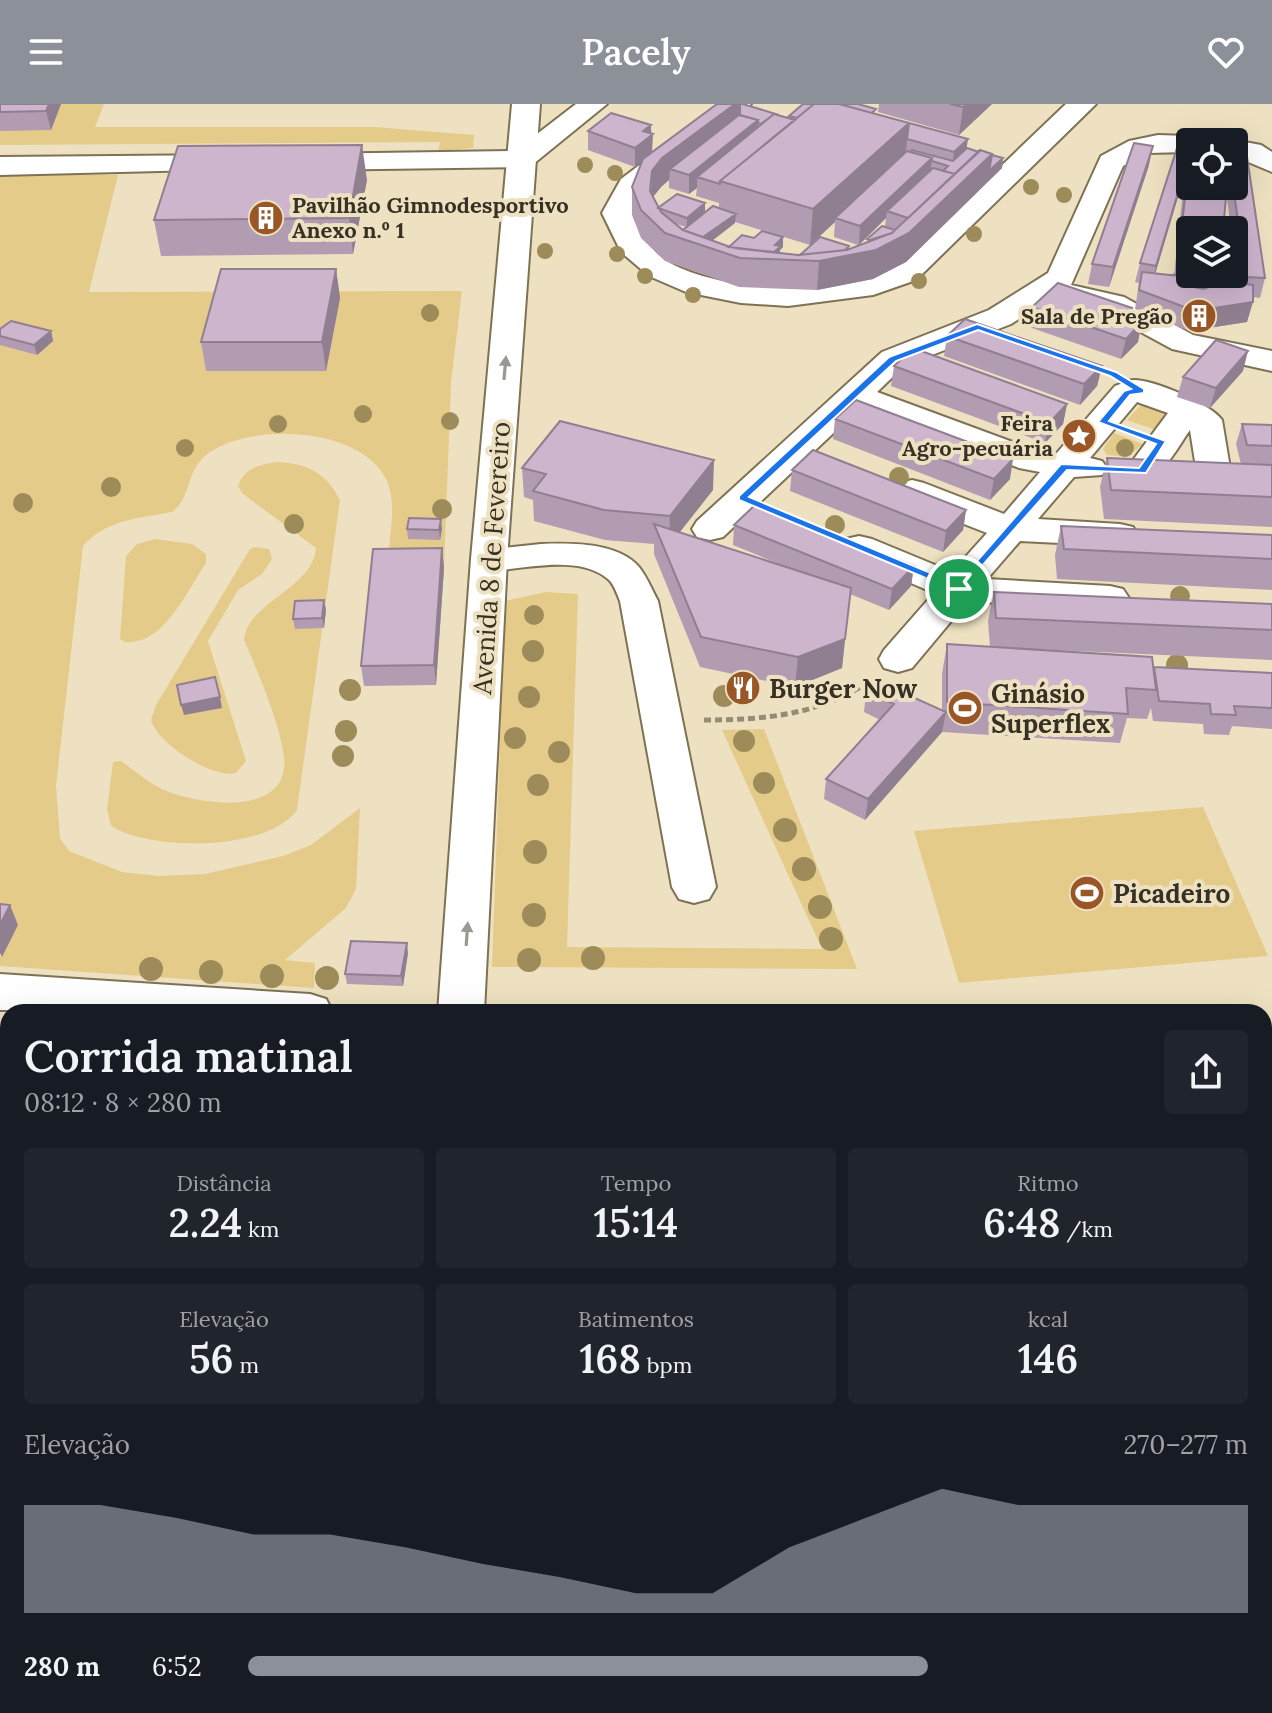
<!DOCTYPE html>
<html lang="pt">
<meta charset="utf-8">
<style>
:root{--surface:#171b24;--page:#20242c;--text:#f1f3f6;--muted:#9ea1a6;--accent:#8c9099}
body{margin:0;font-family:Lora,serif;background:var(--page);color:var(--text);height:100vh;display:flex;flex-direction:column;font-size:30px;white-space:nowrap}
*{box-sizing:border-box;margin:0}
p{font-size:26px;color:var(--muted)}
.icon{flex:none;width:44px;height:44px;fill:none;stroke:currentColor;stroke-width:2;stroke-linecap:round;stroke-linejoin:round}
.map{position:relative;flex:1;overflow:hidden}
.panel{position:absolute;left:0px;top:900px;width:1272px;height:710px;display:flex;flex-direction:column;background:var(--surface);border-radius:24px 24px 0 0;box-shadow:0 8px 32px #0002}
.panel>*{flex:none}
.tools{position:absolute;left:1176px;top:24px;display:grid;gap:16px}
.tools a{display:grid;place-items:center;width:72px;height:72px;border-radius:8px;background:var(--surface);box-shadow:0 8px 32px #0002;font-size:40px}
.pin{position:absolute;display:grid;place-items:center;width:68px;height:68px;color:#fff;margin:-34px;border:4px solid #fff;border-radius:50%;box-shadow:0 2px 8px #0007}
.round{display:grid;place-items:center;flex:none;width:84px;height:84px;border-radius:8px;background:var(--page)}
.overview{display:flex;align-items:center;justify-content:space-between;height:136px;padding:0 24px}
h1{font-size:44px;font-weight:600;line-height:60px}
.figures{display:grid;grid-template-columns:repeat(3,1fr);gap:12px;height:136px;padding:8px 24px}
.figures div{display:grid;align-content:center;border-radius:8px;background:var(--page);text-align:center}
.figures b{font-size:40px;font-weight:600}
.figures small{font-size:22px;font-weight:400}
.figures p{font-size:22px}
.chart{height:224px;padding:16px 24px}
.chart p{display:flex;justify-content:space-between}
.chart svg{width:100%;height:144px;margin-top:8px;fill:var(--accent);opacity:.7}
ul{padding:0 24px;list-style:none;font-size:26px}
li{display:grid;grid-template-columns:128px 96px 1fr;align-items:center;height:60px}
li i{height:20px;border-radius:10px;background:var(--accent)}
header{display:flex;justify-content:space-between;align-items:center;height:104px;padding:0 24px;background:var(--accent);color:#fff;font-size:36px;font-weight:600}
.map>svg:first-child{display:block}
</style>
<header><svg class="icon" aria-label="menu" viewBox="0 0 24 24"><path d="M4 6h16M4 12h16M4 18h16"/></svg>Pacely<svg class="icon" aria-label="heart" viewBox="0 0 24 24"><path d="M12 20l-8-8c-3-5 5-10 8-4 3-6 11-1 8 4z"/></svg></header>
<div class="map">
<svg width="1272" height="1609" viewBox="0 0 1272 1609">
<rect width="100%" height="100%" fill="#eee1c1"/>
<path fill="#e5cb8a" d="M0,0H104L95,23H376L474,31L473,44L449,46L437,52L440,38L0,41Z
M0,70L118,71L89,188L462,187L451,279L444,464L387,465C388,439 399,397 385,373C357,323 253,319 210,348C184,366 193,393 172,408C140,414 105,416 83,442L56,682L60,734L69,747L122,768L159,772L205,770L283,752L311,741L360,704L356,785L346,804L285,856L315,859L314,884L0,862V853L18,821L0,819Z
M1144,297L1172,307L1156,326L1127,316Z
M1114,329L1143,340L1127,353L1107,351L1103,345Z
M276,358C306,359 326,368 340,396L297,706C267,748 151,747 111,722L107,705L113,658L121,657C134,666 147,678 162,685C192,699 278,714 284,664C288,638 256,563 244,536C248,497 313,485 316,444L243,390L238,382C244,364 259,361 276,358Z
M155,435L192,440L206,450V459C188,485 164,542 125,538L120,535L126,452L137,440Z
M255,443L269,445L272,455L262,470L238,486L208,537L246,657L236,669C212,675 157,639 151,616L156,601L250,445Z
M546,488L578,490L567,843L822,845L722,626L764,625L857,865L492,863L505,497Z
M1203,703L1268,852L959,879L914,727Z
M0,1117H8V1562L0,1568Z
M168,1602H633L642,1609H159Z"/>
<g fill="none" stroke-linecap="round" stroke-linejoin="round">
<defs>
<path id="minor" d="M576,0H607L532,61L522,63L306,66L296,64L292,58L296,52L306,50L515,47Z
M720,0H751L643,86L632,109C641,130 651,149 672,160C725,188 839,194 893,164C911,154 927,132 942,118C984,79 1025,39 1066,0H1096L916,176L873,191L788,202L741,199L686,188L649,172L621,148L602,109L621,75Z
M1158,31L1190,32L1203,38H1190V48L1148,49L1123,62L1071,181L1124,193L1193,231L1272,247V267L1172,245L1102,207L1065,196L1062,187L1011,220L904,262L877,288L1037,347L1056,350L1115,282C1121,280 1128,276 1134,276C1154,276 1211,300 1222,316L1231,370L1226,377L1214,380L1202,377L1197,370L1190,326C1174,348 1160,382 1130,374L1125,367L1168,309L1137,298L1090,354L1102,357L1107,364L1102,371L1074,373L1038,415L1120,420L1133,423L1138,431L1133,439L1120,442L1020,437L987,475L1110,482L1123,485L1129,494L1123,503L1110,506L968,497L912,564L898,568L884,564L879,555L884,546L934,489L846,451L841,443L846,435L859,432L872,435L952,468L987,429L900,395L894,387L900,379L912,376L924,379L1004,410L1040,368L1019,364L860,304L723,433L710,436L697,433L692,425L697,417L882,248L989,206L1048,169L1101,52L1129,37Z
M1234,36L1261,41L1272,48V68L1234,52V38H1224Z
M230,51L240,53L244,59L240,65L0,71V53Z
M541,440C571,439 617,438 639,463C647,473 652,486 658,497L716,783L709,795L694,799L679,795L672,783L620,497C617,490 614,480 608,475C579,450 524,465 489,467L476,463L471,455L476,447Z
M0,870L310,890L326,895L333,908L0,906Z"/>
<path id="major" d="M512,0H540L507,455L484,908H438L471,455Z
M1272,988V1028L1264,1029V989Z
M81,1602H148L146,1609H79Z
M663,1602H732L734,1609H665Z"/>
</defs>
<use href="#minor" stroke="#7e7255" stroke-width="4"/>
<use href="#major" stroke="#7e7255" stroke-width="4"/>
<path stroke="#958c75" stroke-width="5" stroke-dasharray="7 4" stroke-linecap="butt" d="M704,616C764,616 819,611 870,577"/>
<path stroke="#958c75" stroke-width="6" stroke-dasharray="10 5" stroke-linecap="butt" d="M0,1023H8"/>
<use href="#minor" fill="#fff" fill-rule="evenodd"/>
<use href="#major" fill="#fff" fill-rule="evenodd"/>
</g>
<g fill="#9d8c59">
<circle cx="585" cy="61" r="8"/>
<circle cx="615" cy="69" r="8"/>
<circle cx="1031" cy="83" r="8"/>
<circle cx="1064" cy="91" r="8"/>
<circle cx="974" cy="130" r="8"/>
<circle cx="545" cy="147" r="8"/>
<circle cx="617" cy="150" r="8"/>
<circle cx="645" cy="172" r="8"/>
<circle cx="919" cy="177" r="8"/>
<circle cx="693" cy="191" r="8"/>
<circle cx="430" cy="209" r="9"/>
<circle cx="363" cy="310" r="9"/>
<circle cx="450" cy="317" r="9"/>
<circle cx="278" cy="320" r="9"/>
<circle cx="185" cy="344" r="9"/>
<circle cx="1125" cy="344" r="9"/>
<circle cx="899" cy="373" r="10"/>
<circle cx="111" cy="383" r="10"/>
<circle cx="23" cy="399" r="10"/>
<circle cx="442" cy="405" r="10"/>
<circle cx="294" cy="420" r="10"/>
<circle cx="835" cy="421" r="10"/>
<circle cx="1180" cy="492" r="10"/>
<circle cx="534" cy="511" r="10"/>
<circle cx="533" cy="547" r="11"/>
<circle cx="1177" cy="561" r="11"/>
<circle cx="350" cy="586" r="11"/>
<circle cx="724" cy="592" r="11"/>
<circle cx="529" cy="593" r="11"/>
<circle cx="346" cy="627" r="11"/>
<circle cx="515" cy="634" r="11"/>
<circle cx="744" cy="637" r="11"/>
<circle cx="559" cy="648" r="11"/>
<circle cx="343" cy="652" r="11"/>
<circle cx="764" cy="679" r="11"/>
<circle cx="538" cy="681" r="11"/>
<circle cx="785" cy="726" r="12"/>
<circle cx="535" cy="748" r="12"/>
<circle cx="804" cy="765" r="12"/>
<circle cx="820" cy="803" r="12"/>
<circle cx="534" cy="811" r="12"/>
<circle cx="831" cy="835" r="12"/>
<circle cx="593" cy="854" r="12"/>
<circle cx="529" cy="856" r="12"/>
<circle cx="151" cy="865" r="12"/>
<circle cx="211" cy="868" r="12"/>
<circle cx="272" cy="872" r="12"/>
<circle cx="327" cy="874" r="12"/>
</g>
<path fill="#b19cb1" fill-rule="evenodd" d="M0,0H61L51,26L0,27Z
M717,0L789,14V12L876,10L967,44L1003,54L1002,64L906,158L873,175L817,186L739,183L665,157L641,134L632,111V83L642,57L635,63L588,46V27L651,21L652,48ZM669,76V84L689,90L697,84L696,92L719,99V104L705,108L659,104L653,93L662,82ZM886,114L885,123L867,135V138L859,141ZM735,118L810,141L835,118L834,133L858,141L849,145V142L798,151L780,149V146L783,143H729L712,137L735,119ZM676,120L686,123L683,126Z
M879,0H992L959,31L878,8Z
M1188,59L1155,169L1174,171L1183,88L1188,69L1190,82H1234L1265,174L1260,194L1253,193L1247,218L1189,227L1135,205L1139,179L1135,178L1140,159ZM1226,87L1231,126H1234V145L1239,179L1216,176L1217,170H1190V126Z
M1149,61L1109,183L1088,180L1092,160Z
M367,76L353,150L161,152L154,116Z
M336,165L340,194L326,267H206L201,238Z
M1032,203L1132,204L1129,214L1138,238L1121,255L1029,223Z
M0,225L51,227L53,237L37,251L0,241Z
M947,232L1102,262L1097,282L1080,301L944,252Z
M894,262L1067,300L1063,320L1045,339L891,282Z
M1243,267L1210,304L1177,293L1183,273Z
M835,315L1010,375L990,396L833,335Z
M1242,320L1272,321V423L1104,415L1100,383L1107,354L1241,360L1236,340Z
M522,364L713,386L679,428L786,463L733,441L734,421L914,462L911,482L889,506L850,490L842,564L795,583L700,563L654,450V440L605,436L534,417L533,396L524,393Z
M792,366L966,406L963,426L943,448L790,387Z
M1061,422L1272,431V486L1057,475L1055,451Z
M407,425H442L440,436L408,435Z
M442,444L444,464L436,581L364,582L361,562Z
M994,488L1272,500V556L1034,545L1153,564L1272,569V625L1232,622L1229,631L1204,630L1203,620L1153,617L1151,604L1147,615L1127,614L1120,639L942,628L865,716L824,695L826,675L880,616L864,608L866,588L942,606V570L947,540L990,543L988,517Z
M324,496L326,506L324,524L295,525L293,515Z
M408,849L403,882L347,880L345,870Z
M0,1060H8V1117H0Z"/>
<path fill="#907f90" d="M49,0H61L51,26L46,7Z
M735,0H740L739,23L670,65L669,76L662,82L651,95L650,115L652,67L662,54Z
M967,0H992L959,31L963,3Z
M758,16L757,35L697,73V84L689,90V71Z
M909,19L905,54L835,114V118L810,141L813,105Z
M651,21V32L653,30L652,49L635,63V44L643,27Z
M968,35L965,54L952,67L954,48Z
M362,41L367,76L353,150L349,114Z
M1153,42L1149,61L1109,183L1113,163Z
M1190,49L1188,59L1152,181L1156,162Z
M992,50L989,67L1003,54L1002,64L906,158L873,175L817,186L819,157L849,142L848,152L876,146Z
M932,54L930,73L887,107L886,114L859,141L860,122Z
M705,99V109L687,124V114Z
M736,110L735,119L705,142L696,139Z
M783,133V143L780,146V152L767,155L775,141Z
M336,165L340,194L326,267L322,238Z
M1253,198L1247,218L1189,227L1195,207Z
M1132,204L1127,223L1124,212Z
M1142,218L1138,238L1121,255L1126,235Z
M51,227L53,237L37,251L34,241Z
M1248,247L1243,267L1210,304L1216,284Z
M1102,262L1097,282L1080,301L1084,280Z
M1067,300L1063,320L1045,339L1049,319Z
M1013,355L1010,375L990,396L994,375Z
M714,356L713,386L669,442L670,412Z
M966,406L963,426L943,448L946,427Z
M441,415L442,425L440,436L439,426Z
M442,444L444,464L436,581L434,561Z
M914,462L911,482L889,506L892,485Z
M324,496L326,506L324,524L322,514Z
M845,535L842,564L795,583L798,553Z
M220,593L222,604L184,611L181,601Z
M946,608L942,628L865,716L868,695Z
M10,801L18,821L2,853L0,849V821Z
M407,839L408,849L403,882L401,872Z"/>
<path fill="#ceb5ce" stroke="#907f90" stroke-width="2" d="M0,0H49L46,7L0,8Z
M717,0H735L662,54L652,67L650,87L661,108L683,126L733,144L798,151L847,146L892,129L980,46L992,50L909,129L876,146L819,157L740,154L665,129L641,106L632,83L643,55Z
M740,0H743L779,11L774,10L761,20L758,19V16L740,11Z
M803,0H814L797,14L789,12Z
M814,0H839L909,19L813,105L720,77Z
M839,0H858L876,5L872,9Z
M950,0H967L963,3Z
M611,9L651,21L643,27L653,30L635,44L588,27Z
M774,10L795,16L720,77V80L697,73Z
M739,11L758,16L689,71L670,65Z
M909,19L968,35L954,48L907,35Z
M1179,38L1190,40V49L1156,162L1140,159Z
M1134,39L1153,42L1113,163L1092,160Z
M362,41L349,114L154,116L178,42Z
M967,44L979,48L955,70L943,67L948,62L932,57V54L910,48L912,46L953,57Z
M1234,45L1246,46L1265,174L1246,173L1233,82H1234Z
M907,47L932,54L860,122L835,114Z
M992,51L1003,54L989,67Z
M933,64L955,70L908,114L887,107Z
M1188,69H1190V82H1227L1223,126H1190V155L1178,153Z
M677,90L705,99L687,114L658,104Z
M713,102L736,110L703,133L683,126Z
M882,122L895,126L892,129L870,136L867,135Z
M762,127L783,133L775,141L781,142L774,148L729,143L742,131L754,134Z
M820,133L849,142L845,146L800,151Z
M221,165H336L322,238H201Z
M1142,168L1179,172L1185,181L1203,185L1213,182L1217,177L1253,181V198L1195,207L1139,186Z
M1190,168V170H1197L1219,177H1217L1216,178L1209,180L1199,176L1182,177L1179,172L1172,171Z
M1058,179L1132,204L1124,212L1142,218L1126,235L1032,203Z
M965,215L1102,262L1084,280L947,232Z
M11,217L51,227L34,241L0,232V225Z
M1216,236L1248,247L1216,284L1183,273Z
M913,244L1067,300L1049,319L894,262Z
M856,296L1013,355L994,375L835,315Z
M560,317L714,356L670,412L604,406L533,387L546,370L522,364Z
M1242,320L1272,321V342L1247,341Z
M813,346L966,406L946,427L792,366Z
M1107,354L1272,361V393L1111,386Z
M757,399L914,462L892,485L734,421Z
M409,414L441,415L439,426L407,425Z
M654,420L851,484L845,535L798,553L701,533Z
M1061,422L1272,431V455L1064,445Z
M442,444L434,561L361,562L373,445Z
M994,488L1272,500V526L996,514Z
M324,496L322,514L293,515L295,497Z
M947,540L1152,553L1156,586L1126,584L1128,610L947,598Z
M1154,563L1272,569V604L1234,602L1236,611L1211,610L1210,600L1159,597Z
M215,573L220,593L181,601L177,581Z
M877,577L946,608L868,695L826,675L894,600L866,588Z
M0,800L10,801L0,821Z
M351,837L407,839L401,872L345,870Z
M47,906L95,908H47Z
M0,1060H8V1086L5,1098H0Z"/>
<defs><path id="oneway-solid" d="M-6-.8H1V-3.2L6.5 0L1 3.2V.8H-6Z" transform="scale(2)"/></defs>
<g fill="#9a9892">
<use href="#oneway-solid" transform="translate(505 264) rotate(-85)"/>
<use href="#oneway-solid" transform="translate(467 830) rotate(-86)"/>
</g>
<path fill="#1a73e8" stroke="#fff" stroke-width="2" fill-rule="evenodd" d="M977,220L1116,268L1144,285V289L1130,291L1109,317L1166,337L1146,369L1067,366L959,488L739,396V392L889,253ZM978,226L1110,272L1131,285L1124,287L1098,318L1156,340L1139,364L1061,360L957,480L749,393L896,257Z"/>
<defs>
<symbol id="building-disc" viewBox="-11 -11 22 22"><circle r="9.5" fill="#995626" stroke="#eee1c1"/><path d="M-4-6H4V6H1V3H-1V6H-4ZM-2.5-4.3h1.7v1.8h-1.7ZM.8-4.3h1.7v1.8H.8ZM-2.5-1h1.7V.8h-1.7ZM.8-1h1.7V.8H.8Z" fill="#fff"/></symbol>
<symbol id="sight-disc" viewBox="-11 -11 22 22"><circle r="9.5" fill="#995626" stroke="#eee1c1"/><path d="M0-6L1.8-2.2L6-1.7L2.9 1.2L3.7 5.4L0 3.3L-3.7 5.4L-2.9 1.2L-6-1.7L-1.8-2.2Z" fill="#fff"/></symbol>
<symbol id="restaurant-disc" viewBox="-11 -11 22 22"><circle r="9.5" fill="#995626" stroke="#eee1c1"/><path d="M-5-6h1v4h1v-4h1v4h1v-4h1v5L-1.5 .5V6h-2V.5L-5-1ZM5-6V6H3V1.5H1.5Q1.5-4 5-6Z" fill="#fff"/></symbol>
<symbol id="stadium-disc" viewBox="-11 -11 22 22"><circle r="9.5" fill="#995626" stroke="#eee1c1"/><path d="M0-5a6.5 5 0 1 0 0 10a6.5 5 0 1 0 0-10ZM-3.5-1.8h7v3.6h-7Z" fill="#fff"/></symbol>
</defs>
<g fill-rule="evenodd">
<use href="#building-disc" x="246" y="94" width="40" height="40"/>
<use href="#building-disc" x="1179" y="192" width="40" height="40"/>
<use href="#sight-disc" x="1059" y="312" width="40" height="40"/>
<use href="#restaurant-disc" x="723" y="564" width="40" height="40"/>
<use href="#stadium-disc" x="945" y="584" width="40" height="40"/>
<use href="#stadium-disc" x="1067" y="769" width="40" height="40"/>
</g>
<g text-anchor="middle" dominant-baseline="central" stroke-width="8" stroke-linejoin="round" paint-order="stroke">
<g font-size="22" font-weight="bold" fill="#363124" stroke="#eee1c1" text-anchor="end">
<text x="292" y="101" text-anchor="start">Pavilhão Gimnodesportivo<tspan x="292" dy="25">Anexo n.º 1</tspan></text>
<text x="1173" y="212">Sala de Pregão</text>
<text x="1053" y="319">Feira<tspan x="1053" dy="25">Agro-pecuária</tspan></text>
</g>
<g font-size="26" fill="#363124" stroke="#eee1c1">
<text transform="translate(491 454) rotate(-86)">Avenida 8 de Fevereiro</text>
</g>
<g font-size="26" font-weight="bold" fill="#363124" stroke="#eee1c1" text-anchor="start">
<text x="769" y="584">Burger Now</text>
<text x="991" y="589">Ginásio<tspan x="991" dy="30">Superflex</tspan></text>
<text x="1113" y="789">Picadeiro</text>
</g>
</g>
</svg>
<div class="tools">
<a><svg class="icon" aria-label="locate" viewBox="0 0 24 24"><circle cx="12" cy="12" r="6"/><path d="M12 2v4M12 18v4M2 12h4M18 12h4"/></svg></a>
<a><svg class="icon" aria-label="layers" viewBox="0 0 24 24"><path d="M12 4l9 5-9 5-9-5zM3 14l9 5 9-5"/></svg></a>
</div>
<div class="pin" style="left:959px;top:485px;background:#1e9e55"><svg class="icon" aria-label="arrive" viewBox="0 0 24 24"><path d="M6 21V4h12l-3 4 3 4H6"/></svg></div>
<section class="panel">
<div class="overview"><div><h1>Corrida matinal</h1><p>08:12 · 8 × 280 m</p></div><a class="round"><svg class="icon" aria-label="share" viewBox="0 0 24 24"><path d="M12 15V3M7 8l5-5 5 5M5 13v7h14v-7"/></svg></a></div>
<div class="figures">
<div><p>Distância</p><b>2.24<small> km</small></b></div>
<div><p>Tempo</p><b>15:14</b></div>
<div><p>Ritmo</p><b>6:48<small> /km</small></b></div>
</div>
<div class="figures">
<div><p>Elevação</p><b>56<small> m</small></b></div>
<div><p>Batimentos</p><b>168<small> bpm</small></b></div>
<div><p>kcal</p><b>146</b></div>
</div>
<div class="chart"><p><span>Elevação</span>270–277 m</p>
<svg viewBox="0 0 160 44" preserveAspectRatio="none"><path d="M0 44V11L10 11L20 15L30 20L40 20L50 24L60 29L70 33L80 38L90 38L100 24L110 15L120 6L130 11L140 11L150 11L160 11V44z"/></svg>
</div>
<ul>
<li><b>280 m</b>6:52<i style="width:68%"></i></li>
</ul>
</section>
</div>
